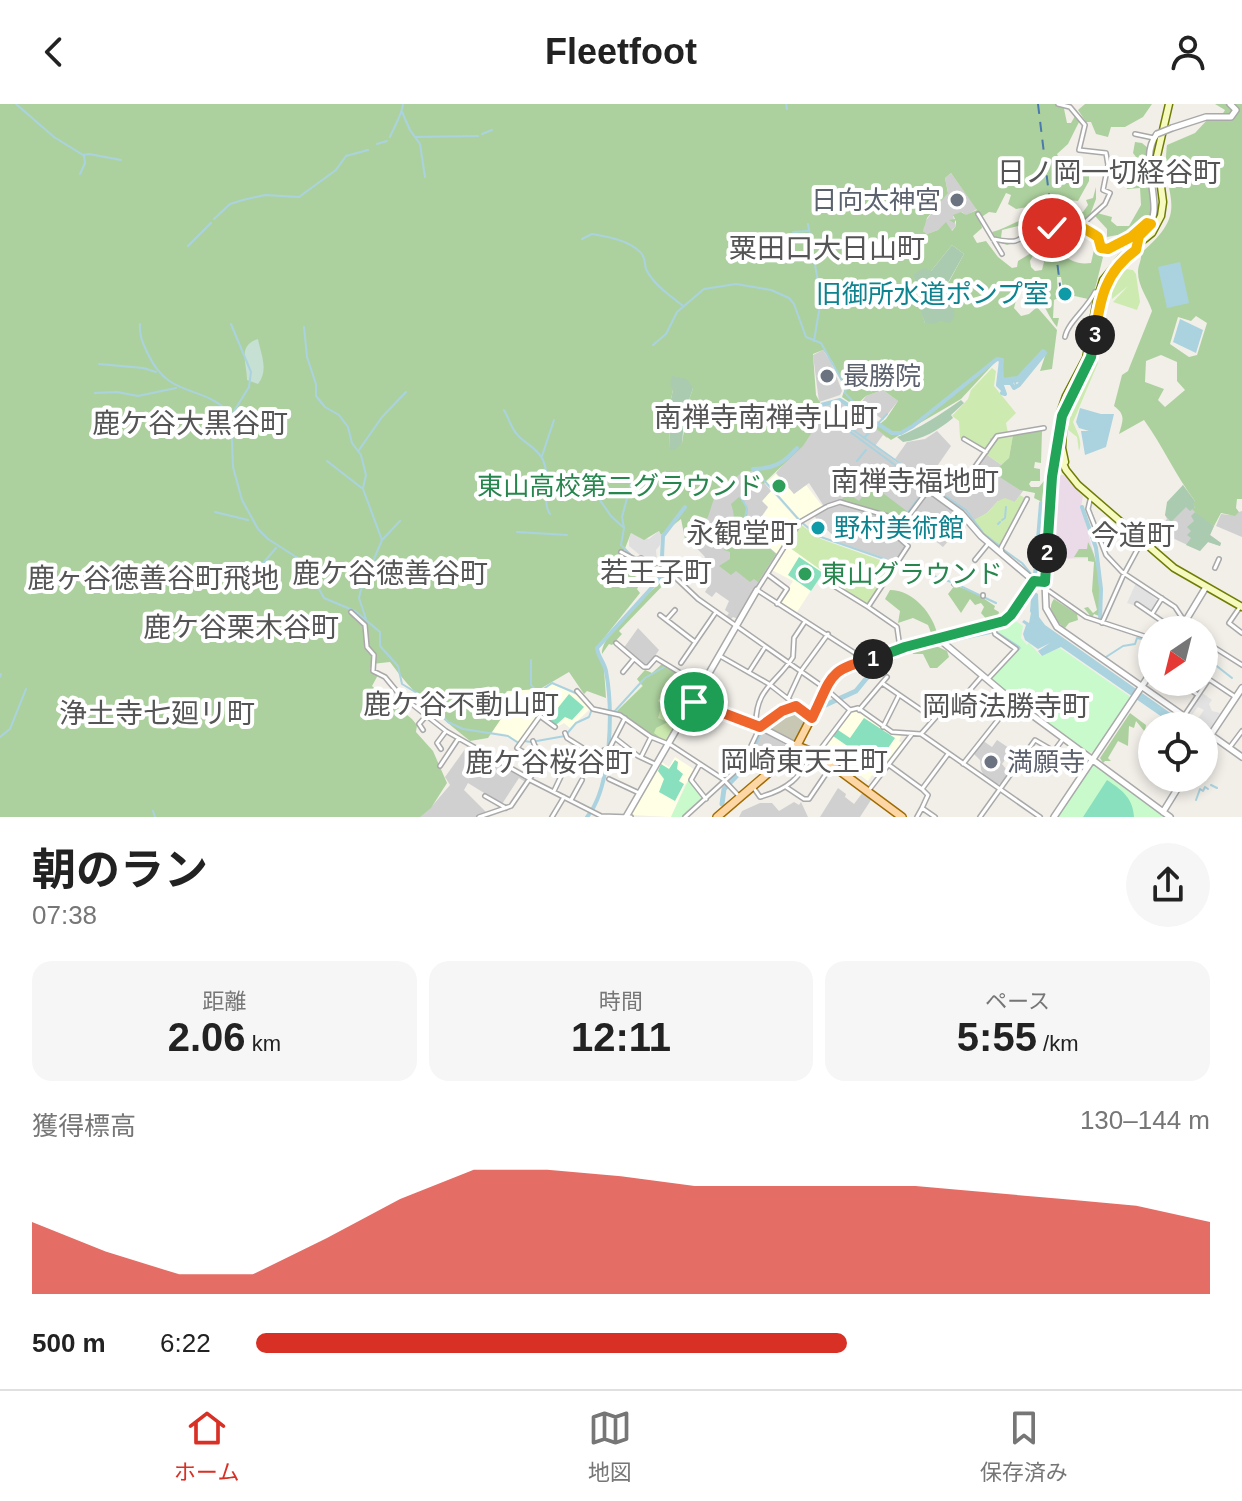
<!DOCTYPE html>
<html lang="ja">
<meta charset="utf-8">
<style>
:root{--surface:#fff;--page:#f6f6f6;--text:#222;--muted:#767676;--line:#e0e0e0;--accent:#d93025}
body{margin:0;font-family:Helvetica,"Noto Sans JP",sans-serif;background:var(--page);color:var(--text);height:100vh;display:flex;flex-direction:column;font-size:30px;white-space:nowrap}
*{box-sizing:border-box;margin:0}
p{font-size:26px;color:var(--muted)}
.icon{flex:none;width:44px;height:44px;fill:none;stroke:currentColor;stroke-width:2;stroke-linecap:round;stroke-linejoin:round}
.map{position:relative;height:713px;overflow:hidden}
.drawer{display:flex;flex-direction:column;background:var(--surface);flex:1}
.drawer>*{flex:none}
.needle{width:52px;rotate:215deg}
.fabs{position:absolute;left:1138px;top:512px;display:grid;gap:16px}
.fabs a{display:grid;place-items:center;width:80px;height:80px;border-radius:50%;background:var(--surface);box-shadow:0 4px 12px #0003;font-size:40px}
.pin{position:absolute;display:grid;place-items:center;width:68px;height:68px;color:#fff;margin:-34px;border:4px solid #fff;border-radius:50%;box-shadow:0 2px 8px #0007}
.km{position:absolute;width:40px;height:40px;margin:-20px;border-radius:50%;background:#222;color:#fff;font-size:22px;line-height:40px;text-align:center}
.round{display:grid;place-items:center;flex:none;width:84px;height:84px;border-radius:42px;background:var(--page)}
.head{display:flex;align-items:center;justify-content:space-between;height:136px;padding:0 32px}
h1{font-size:44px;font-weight:700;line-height:60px}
.stats{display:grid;grid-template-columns:repeat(3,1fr);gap:12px;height:136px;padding:8px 32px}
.stats div{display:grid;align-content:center;border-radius:20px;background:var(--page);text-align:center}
.stats b{font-size:40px;font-weight:700}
.stats small{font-size:22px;font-weight:400}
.stats p{font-size:22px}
.chart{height:224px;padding:16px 32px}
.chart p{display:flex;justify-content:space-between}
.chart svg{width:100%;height:144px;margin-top:8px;fill:var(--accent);opacity:.7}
ul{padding:0 32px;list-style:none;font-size:26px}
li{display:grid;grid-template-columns:128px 96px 1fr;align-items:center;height:60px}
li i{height:20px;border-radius:10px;background:var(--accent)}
header{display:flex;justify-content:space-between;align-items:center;height:104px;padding:0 32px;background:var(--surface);font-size:36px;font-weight:700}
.menu{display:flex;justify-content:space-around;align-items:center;height:112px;border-top:2px solid var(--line);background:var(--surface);font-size:22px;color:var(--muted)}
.menu a{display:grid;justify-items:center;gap:4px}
.menu .active{color:var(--accent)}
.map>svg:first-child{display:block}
</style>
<header><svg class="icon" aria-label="back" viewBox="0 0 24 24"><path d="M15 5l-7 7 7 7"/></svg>Fleetfoot<svg class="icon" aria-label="person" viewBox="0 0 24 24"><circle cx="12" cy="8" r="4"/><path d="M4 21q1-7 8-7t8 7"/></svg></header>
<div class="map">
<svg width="1242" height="713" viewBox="0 0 1242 713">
<rect width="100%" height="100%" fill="#f2efe9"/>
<path fill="#e0dfdf" d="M659,427L661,431L660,441L656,446L657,457L652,461L629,442V436L631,429L649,435Z"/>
<path fill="#ebdbe8" d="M1056,371H1064L1083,392L1081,403L1095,454L1050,455Z"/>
<path fill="#ffffe5" d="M776,370L794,390L806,381L823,403L801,416L767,378Z
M771,387L799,418L777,450L751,428L768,404L762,397Z
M786,441L823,468L795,511L779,499L793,477L772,466Z
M553,580L580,593L590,605L570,624L564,619L557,623L539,611L520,638L505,630L492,628L487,614L511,584L530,582L541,588Z
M854,605L884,625L901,632L899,637L903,640L877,674L872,671L868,677L849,663L853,656L837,645L828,651L822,646Z
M675,653L695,666L685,681L671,713L631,711L660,657L669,663Z"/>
<path fill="#d0d0d0" d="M951,69L977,105L966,112L962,108L953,112L956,122L951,127L946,119L938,126L927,130L923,127L924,119L948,88L945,74Z
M823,246L831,258L842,287L840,291L819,298L813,251Z
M883,286L898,297L883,316L861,299L866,292Z
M836,296L879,322L899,319L887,334L883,331L875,342L920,376L922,374L895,355L907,338L925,335L937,327L951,342L931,371L957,391L986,350L1028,380L1015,398L998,397L987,409L959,425L943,443L928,431L924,434L907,423L899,438L905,443L896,458L840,439L813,411L825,404L809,379L794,390L776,369L827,309L822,302Z
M744,366H754L771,387L762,397L768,403L751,428L777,450L738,515L733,513L730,516L726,513L729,509L725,506L729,497L716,488L712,493L705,488L708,483L700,474L706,466L701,460L705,453L690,437L681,411Z
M1183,381L1195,403L1193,405L1201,415L1214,422L1210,431L1221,439L1220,442L1208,438L1200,447L1162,429L1167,422L1164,419L1167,415L1165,411Z
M1242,407V433L1216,422L1221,410L1230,411Z
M638,524L659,546L648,562H644L623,545Z
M763,628L786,641L767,661L754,647Z
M982,636L992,643L997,636L1012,646L1002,660L1011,671L1006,678L995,681L986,675L981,666L980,656L973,649Z
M468,641L529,676L527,679L519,674L502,700L468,679L464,686L488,710L476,713H417L433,701L450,681L445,673Z
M838,684L846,690L845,693L854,700L863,688L871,696L860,713H820Z
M794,698L799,701L801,698L808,713H739L742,707L760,699H772L779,707Z"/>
<path fill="#c7c7b4" d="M800,607L808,614L795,637H788L765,622L790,609Z"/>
<path fill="#cdebb0" d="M1125,165L1133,166L1136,170L1140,198L1137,206L1113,198L1128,182L1112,195V180Z
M1106,188L1109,191L1104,226L1096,249L1098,259L1073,318C1077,328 1083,337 1079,347L1077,333L1067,325V321L1069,322L1070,312H1072L1070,309L1075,290L1092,263Z
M992,264L996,267L994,282L1016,309L1006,319L1008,329L996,332L985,347L960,334L959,317L952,312L968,295L971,286Z
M1013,331L1009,354L1003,362L986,350L998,333Z
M1020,391L1025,394L1000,446L979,429L970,418L987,409L998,397L1005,394L1015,398Z
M800,420L821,435L894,461L868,503L833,481L835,476L786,441Z
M662,560L699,583L667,638L644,627L617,607L642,582L637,575L645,566L652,569Z"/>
<path fill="#add19e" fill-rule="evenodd" d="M0,0H1063L1067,19H1071L1075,12L1080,16L1068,40L1057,50L1061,59L1089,63V77L1078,97L1068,96L1016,105L1008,100L1011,91L1006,89L996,109L989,108L980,114L982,124L973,132L977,139L986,137L998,153L1012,164L1017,163L1018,157L1036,146L1030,157L1031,163L1035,167L1042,166L1044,158L1040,145L1044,142L1058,143C1066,156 1076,161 1091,159L1094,146L1103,153L1095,185L1088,195L1070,191L1068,185H1063L1061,173H1057L1058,194L1054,196L1053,214H1059L1057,223C1044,208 1043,186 1019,185L1014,204L1021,212L1029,210L1037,203L1057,226L1052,265L1040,267L1046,249L1043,247L1018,274L1002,275L1003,255L999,254L961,295L891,336L875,324L886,315L898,297L883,286L866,292L855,302L842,293L845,284L832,257L823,246L813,250L816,291L825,308L803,342L763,380L753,367L743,368L716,388L708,413L689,434L685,435L681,415L661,431L659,427L644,436L631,429L624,447V461L641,478L637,485L640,489L596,544L604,565L606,594L587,587L584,590L569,568L540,585L507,587L497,600L505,609L488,634L470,637C440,613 412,589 390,558L372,560L370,565L378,571L372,582L412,615L417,621L416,628L433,647L447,679L431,704L420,713H0ZM951,69L977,106L966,111L961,108L953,111L955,115L949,116L954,119L956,116V122L952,127L946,118L938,126L927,130L923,127L927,114L948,89L945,74ZM952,141L964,150L945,185L950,199L925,219L913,179L931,167ZM693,284L685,308L686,314L682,339L670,345L669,304L673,286Z
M1085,0H1152L1143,13L1125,23H1111L1108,33L1096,30L1091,18H1086L1078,6Z
M1215,0H1242V395H1237L1236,404L1239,408L1235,412L1221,409L1214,422L1202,415L1192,405L1195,403L1192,399L1195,397C1175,371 1163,342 1144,316L1119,330C1123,316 1126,311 1114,302L1122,271L1128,267L1152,207C1148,194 1138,183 1138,168C1138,161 1142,156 1141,149C1194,104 1160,94 1167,41L1195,29L1207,16L1220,14L1225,6ZM1196,212L1207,219L1197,251L1189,253L1170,240L1178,213L1191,217ZM1161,251L1177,258V277L1185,286L1165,303L1158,296L1164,285L1145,278L1146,257Z
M1135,38L1142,39L1148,44L1149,64L1141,65L1138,75L1149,79C1150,88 1155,103 1151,112C1143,128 1125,150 1106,147L1108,143L1120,136L1117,131L1107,133V125L1095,112L1087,114L1086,119L1093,123L1092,126L1079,121L1062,134L1056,131L1058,123L1042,125L1018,122L1002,126L1001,134L1010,140L1007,141L998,138L992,128C1014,123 1032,102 1057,117L1073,106L1083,108L1088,101L1086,96L1093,94L1096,83V95L1090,111L1096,106L1097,109L1112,113L1111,117L1117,122H1129L1141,101L1140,84L1127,85L1126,81L1132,78L1139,57L1133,49Z
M1042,327L1041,359L1035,358L1034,364L1040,365V377H1031L1029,380L1031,383H1039L1044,377L1042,398L1034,394L1035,389L1020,386L995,370L996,366L1009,354L1013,331Z
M871,380L908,408L901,414L841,396L848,389L859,397Z
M739,393L748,404L746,423L776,450L758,478L754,475L750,478L736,467L731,471L719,462L730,455V448L724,446C727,428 739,422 731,400Z
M1088,438C1100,458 1101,487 1099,512L1094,510L1092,514L1084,504L1088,503L1093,509L1097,506L1092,487L1094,458L1088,457V453H1074L1079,445H1087Z
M669,471L671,473L619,527L622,530L612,541L609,540L602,550C601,528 652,487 669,471Z
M955,481L977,490L995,502L994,505L999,508L997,516L989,518L981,509L984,503L981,499L975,501L970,495L961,509L948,490Z
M890,486C913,486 934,510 938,533L933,534L928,521L913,514L898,519L900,507L885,495Z
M1054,495L1077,510L1078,516L1069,519L1065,524C1055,517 1046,505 1054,495Z
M934,541L947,547L949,553L937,564H930L923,550H913L912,548Z
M662,560L699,583L685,607L674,603L679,593L670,587L668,590L664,588L658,597L662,600L658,614L668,618L656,624L654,629L662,635L644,627L617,607L643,582L637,575L645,566L652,569Z
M1130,609L1146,621L1145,628L1136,617L1134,624L1129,622L1128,642L1118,637L1108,654L1111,657H1105L1103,659L1100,654Z"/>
<path fill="#c6e0d4" d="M258,235C261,251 269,266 258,280L247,276C247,259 237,241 258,235Z"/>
<path fill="#aacbaf" d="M952,141L964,150L945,184C949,196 961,209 950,219L940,217L934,220L925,219L917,197L914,170L924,164L931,167Z
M672,272L687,275L693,284L685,308L682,339L675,346H670L669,304L673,286L670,280Z
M961,296L964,299L951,311L953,314C937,327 924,335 903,338L897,333C919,325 941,310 961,296Z
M1183,381L1195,397L1193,400L1195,403L1190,407L1186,403L1171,418L1165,411L1167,398Z
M1195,408L1214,422L1210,431L1221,439L1220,442L1208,438L1200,447L1186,441L1191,434L1187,431L1191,427L1187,423L1194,417L1191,412Z"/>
<path fill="#c8facc" d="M1011,514L1023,522L1021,534L1027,541L1029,539L1041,552L1060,544L1129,592L1130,595L1094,648L1087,649L990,575L1019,544L996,528L1001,523L1003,524Z
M1092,660L1165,713H1056Z
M689,675L703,696L683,713H671Z"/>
<path fill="#88e0be" d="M799,453L823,469L811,487L788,471Z
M569,590L584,603L572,616L565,613L556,621L544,612L551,601L557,605Z
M864,614L895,634L882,653L884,655L880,661L884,664L882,666L833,632L838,626L850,634Z
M675,656L678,658L677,665L683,670L679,677L684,680L675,697L659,688L664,675L658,667L661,660L669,665Z
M1107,676C1122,686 1133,694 1134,713H1083Z"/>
<path fill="#e2e2e2" d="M1136,479L1158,497L1152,507L1127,499Z
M1201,588L1212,596L1209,600L1212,607L1220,609L1210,625L1197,616L1204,606L1198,603L1191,612L1186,609Z"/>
<path fill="#aad3df" d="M1180,158L1189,199L1167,204L1158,163Z
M1180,215L1203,226L1196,249L1173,238Z
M1080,304L1101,310H1114L1106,343L1085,351L1081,327H1089L1079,324L1076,318Z
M1035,488L1038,490L1039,513L1045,521L1189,622H1175L1061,543L1042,552L1038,547L1050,539L1038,545L1025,536L1023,530L1026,521L1022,518L1024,516L1029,519Z"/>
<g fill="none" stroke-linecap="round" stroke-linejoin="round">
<path stroke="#aad3df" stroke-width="2" d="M16,0L54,33L83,51L89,50L121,56
M786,0L787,5
M402,8L410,26L420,40L425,73
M482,30L492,26
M390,33C394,23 402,11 403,0
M416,33L478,32
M377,40L387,37
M80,70L85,59L84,52
M214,115L230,100L243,96L265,91L299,93L336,66L346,52L368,46
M808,120L821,195L814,237
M793,128L808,127
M582,135L592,130C608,133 628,136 640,148C646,153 644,158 646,165C653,180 670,192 682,201
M188,142L211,119
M140,220C139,231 143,240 148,250C169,295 201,280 229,308
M231,220L251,268L249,283L231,312L233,363L242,396L258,425L268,435L304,458L324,494L355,507L380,528V542L398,562L402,580L427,595L448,618L463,625L508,632L517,638
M304,223L307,253L316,280V292L325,303L339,311L348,323L352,339L361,351L366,371L363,384
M653,241L666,230L677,208L704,185L736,180L771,186L789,194L794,200L806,233L821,239L846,284L845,289L856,301L849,323L926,378
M99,260L143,264L156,268
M1015,278L1016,283
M95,289L117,288L138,292L176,284
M504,306C508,313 511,323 516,329C524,340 536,342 543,356C552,376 541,397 550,410
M849,327L926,384L908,408
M864,334L887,310
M359,346L382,313L406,288
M542,352L554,316
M327,357L363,385L382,436L361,486L359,494L366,515
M857,357L866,346
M755,366L800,417L818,432L954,479L996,499
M590,382L611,412L624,424
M935,385L966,406L984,430L1001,443
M741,393L747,404L744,419
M215,408L248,416
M1002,416L1005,414L1006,403
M998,420L1000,418
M517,428L567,431
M382,436L400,417
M1004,446L1022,459L1031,470
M631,451L621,441L624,424L622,413L631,379
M259,464L276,444
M1204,552L1232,574
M1106,553L1123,542L1135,540L1137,534L1152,537
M531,556V581L536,586H542L552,579L578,590
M0,573L1,570
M1055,599L1066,598
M597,604L614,608L645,574L666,562
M1044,607L1049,609L1054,601
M693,614L698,606
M0,633L10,625L26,585
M524,637L531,638L565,632L576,619L589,613L592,605
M1211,681L1217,684
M1196,696L1200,685L1203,687L1205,683L1208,685
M153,707L155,713"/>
<path stroke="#aad3df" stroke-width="4" d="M1043,247L1045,249L1019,281L1014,284L1011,279H1001L1005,290L1002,289L1004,287L998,281L1001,256L1002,276L1018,274Z
M821,301L840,296L892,329H901L913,322L997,255L1002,256L1000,278L1020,276L1044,248
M753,365C773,365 784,359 797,344
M1082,403L1096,444L1101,485L1100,517
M1035,471L1041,399
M1032,507L1034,483
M587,713C612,683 613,605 606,567C604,558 598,553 597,544L666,468V456L662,453L663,432L685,403"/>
<path stroke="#aad3df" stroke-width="5" d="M645,458L660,473
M914,544L992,527L1018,544
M821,603L856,587L874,565L904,547
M767,619L786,608L798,605
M722,700L724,685L745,663L761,626"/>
<path stroke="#4a7aab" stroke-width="2" stroke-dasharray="10 8" stroke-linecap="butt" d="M1038,0L1062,198"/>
<path stroke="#c8c6c1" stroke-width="3" stroke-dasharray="3 1.5" stroke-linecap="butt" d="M991,336L992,335"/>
<defs>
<path id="minor" d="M1058,0L1070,3L1085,21L1079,46L1106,49L1108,61L1103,86L1110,89L1105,100L1085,118L1068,117
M1135,30L1154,34
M978,110L1002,150
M993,135C1011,138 1018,141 1029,126L1043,127L1068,117L1098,133L1101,144L1108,145L1131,133L1148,119
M1065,233C1068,218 1087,205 1095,188L1099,187
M964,335L986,348
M1091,392L1088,405L1106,451L1122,468L1175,503L1185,518
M828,402L840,398L905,417L937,374L957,388L997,332L1044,324
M826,403L800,418L757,486L861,553
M621,448L636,456L641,454L651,461L659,458L698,495L826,585L850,606L858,604L892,628L921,630L1040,713
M1002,449L1001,444L1027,395
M975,456L988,440
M1215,464L1219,455
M767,470L787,485L777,500
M941,475L942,474
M954,480L955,478
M834,482L868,503L908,442L899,434L905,417
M1046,485L1086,513L1150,534
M983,492V491
M1137,500L1175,526
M868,503L897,523L900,544
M1240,503L1229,519L1242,529
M351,508L365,521L367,543L374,551L373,567L385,573L399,590L446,627L530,675
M1152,510L1162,494
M660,511L695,538
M667,515L675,506
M1102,519L1123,472L1142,437
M1204,537L1242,561
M616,539L644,563H648L656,554L700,581H711
M1204,550L1212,542
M720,552L769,580L810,612
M681,559L716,508
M623,568L633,556
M749,568L765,543
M1204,572L1234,592
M987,576L1016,545L995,530L993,522
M1179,578L1198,591
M882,579L933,614
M577,587L593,605L620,611L651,633L671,641L723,675L738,691
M788,595L801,567L828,530
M859,606L887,573
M1184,612L1209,575
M756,621C755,584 777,579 793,553L794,534L804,519
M883,623L899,591
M423,626L419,620L427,611
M565,629L567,634L602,656L604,646L609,645L625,614
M921,630L944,604L951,608L982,572
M615,634L638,652L655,660
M533,637L535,642L565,666
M1230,643L1242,627
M441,645L437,639L446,627
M819,647L850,606
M641,653L651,633
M700,660L691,676L706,695
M963,660L1013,597
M889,661L922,685L948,650
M440,662L458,635
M609,675L639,689
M530,676L601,712L631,713
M753,683L760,693C789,685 799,674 814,649
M786,683L804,695H809L832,661
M922,685L928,691L922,704
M869,686L912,630
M554,687L564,666L582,644
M485,692L506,704
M571,696L582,676
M479,713L511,702L539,661V658L517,644L540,612L555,623
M552,713L564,693
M685,713L742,661L760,623L782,607L796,602
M917,713L922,704L935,713
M980,713L1035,636L1054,647L1063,635"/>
<path id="tertiary" d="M1172,24L1206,13H1231L1236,6L1230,0
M1136,146C1137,142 1138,138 1139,134C1143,123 1154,120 1154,106C1155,83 1141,50 1157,30
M932,388L961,409L981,432L1034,477
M1045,478L1046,504L1057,523L1198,622
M1180,526L1206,483
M939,535L1013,597L1170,713
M694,598L747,616L797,642
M1204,626L1242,653
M1204,641L1242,584
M1163,708L1184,674
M626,713L757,486
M1054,713L1152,567"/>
<path id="secondary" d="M1169,0L1157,52L1163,98L1161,112L1152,129L1121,154L1103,176L1097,196L1086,254L1066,292L1059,312L1057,347L1066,366L1078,381L1174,464L1242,503
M1064,305L1062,344L1065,358"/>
<path id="primary" d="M797,642L817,650L902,713
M717,713L794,647L832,574L844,562L905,543L999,519L1011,511L1034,477L1045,478L1052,370L1057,334"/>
</defs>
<use href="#minor" stroke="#a9a9a9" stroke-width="6"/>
<use href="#tertiary" stroke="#a9a9a9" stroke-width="8"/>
<use href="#secondary" stroke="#707d05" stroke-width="9"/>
<use href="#primary" stroke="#a06b00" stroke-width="10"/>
<use href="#minor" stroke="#fff" stroke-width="3"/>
<use href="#tertiary" stroke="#fff" stroke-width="5"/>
<use href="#secondary" stroke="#f7fabf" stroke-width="6"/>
<use href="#primary" stroke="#fcd6a4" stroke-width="7"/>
<defs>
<path id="tertiary-bridge" d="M1157,30L1172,24"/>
</defs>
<use href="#tertiary-bridge" stroke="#a9a9a9" stroke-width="8" stroke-linecap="butt"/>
<use href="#tertiary-bridge" stroke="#fff" stroke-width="5"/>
</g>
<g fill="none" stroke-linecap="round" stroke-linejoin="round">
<defs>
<path id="split-1" d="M694,598L760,623L782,607L796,602L812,614C832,574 827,565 873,555"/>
<path id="split-2" d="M873,555L905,543L1004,517L1011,511L1034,477L1045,478L1047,449"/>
<path id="split-3" d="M1047,449L1052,373L1062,312L1091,253L1095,231"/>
<path id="split-4" d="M1052,124C1068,111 1083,124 1098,133L1101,144L1108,145L1131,133L1147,119L1151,120L1139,132L1136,146C1105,168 1100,195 1095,231"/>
</defs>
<use href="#split-1" stroke="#fff" stroke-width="16"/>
<use href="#split-2" stroke="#fff" stroke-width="16"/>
<use href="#split-3" stroke="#fff" stroke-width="16"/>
<use href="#split-4" stroke="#fff" stroke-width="16"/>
<use href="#split-1" stroke="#f0652b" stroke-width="10"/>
<use href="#split-2" stroke="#22a559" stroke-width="10"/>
<use href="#split-3" stroke="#22a559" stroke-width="10"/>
<use href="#split-4" stroke="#f5b400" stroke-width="10"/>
</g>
<g fill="#6b7280" stroke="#fff" stroke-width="3">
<circle cx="957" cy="96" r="8"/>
<circle cx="827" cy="272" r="8"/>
<circle cx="991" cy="658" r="8"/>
</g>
<g fill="#0f9aa8" stroke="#fff" stroke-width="3">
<circle cx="1065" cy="190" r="8"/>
<circle cx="818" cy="424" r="8"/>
</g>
<g fill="#2e9e5b" stroke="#fff" stroke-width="3">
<circle cx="779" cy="382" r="8"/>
<circle cx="805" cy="470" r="8"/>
</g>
<g text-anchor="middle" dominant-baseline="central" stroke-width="8" stroke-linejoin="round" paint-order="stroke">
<g font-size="26" fill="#5b616d" stroke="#fff" text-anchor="start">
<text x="941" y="96" text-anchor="end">日向太神宮</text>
<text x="843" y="272">最勝院</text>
<text x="1007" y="658">満願寺</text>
</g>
<g font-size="26" fill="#0d838f" stroke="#fff" text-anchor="end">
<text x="1049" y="190">旧御所水道ポンプ室</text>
<text x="834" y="424" text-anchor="start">野村美術館</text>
</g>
<g font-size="26" fill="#27864d" stroke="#fff" text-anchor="end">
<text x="763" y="382">東山高校第二グラウンド</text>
<text x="821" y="470" text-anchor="start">東山グラウンド</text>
</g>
<g font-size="28" fill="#555" stroke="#fff">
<text x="1109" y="68">日ノ岡一切経谷町</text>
<text x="827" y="144">粟田口大日山町</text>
<text x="766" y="313">南禅寺南禅寺山町</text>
<text x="190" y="319">鹿ケ谷大黒谷町</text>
<text x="915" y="377">南禅寺福地町</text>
<text x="742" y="429">永観堂町</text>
<text x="1133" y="431">今道町</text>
<text x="656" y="468">若王子町</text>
<text x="390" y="469">鹿ケ谷徳善谷町</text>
<text x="153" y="474">鹿ヶ谷徳善谷町飛地</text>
<text x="241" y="523">鹿ケ谷栗木谷町</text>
<text x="461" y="600">鹿ケ谷不動山町</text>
<text x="1006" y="602">岡崎法勝寺町</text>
<text x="157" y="609">浄土寺七廻リ町</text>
<text x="804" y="657">岡崎東天王町</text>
<text x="549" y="658">鹿ケ谷桜谷町</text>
</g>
</g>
</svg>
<div class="fabs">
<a><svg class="needle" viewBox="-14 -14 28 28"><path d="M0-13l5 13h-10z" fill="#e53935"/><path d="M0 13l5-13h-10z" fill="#767676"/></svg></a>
<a><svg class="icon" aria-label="locate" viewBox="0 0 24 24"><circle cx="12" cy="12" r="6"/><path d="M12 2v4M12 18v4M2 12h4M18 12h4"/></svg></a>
</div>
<div class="pin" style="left:694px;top:598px;background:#1e9e55"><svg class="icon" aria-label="arrive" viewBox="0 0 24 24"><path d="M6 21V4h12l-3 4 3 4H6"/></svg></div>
<div class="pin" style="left:1052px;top:124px;background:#d93025"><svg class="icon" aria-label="check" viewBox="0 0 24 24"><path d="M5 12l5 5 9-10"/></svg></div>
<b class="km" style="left:873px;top:555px">1</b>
<b class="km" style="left:1047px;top:449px">2</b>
<b class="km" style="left:1095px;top:231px">3</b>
</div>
<section class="drawer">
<div class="head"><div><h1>朝のラン</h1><p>07:38</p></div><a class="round"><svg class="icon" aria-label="share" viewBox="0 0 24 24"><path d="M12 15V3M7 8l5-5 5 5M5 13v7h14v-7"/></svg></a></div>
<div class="stats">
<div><p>距離</p><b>2.06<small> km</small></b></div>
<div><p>時間</p><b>12:11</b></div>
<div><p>ペース</p><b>5:55<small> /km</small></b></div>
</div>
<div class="chart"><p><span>獲得標高</span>130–144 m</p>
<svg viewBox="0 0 160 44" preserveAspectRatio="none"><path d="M0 44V22L10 31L20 38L30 38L40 27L50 15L60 6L70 6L80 8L90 11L100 11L110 11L120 11L130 13L140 15L150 17L160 22V44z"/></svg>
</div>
<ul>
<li><b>500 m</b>6:22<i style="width:62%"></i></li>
</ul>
</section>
<nav class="menu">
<a class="active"><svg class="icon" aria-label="home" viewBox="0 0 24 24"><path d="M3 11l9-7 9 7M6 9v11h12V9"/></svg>ホーム</a>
<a><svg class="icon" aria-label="map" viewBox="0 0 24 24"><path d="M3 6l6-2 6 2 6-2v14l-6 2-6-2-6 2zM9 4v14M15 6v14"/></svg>地図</a>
<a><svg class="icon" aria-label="saved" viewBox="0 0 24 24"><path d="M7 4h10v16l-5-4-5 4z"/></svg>保存済み</a>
</nav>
